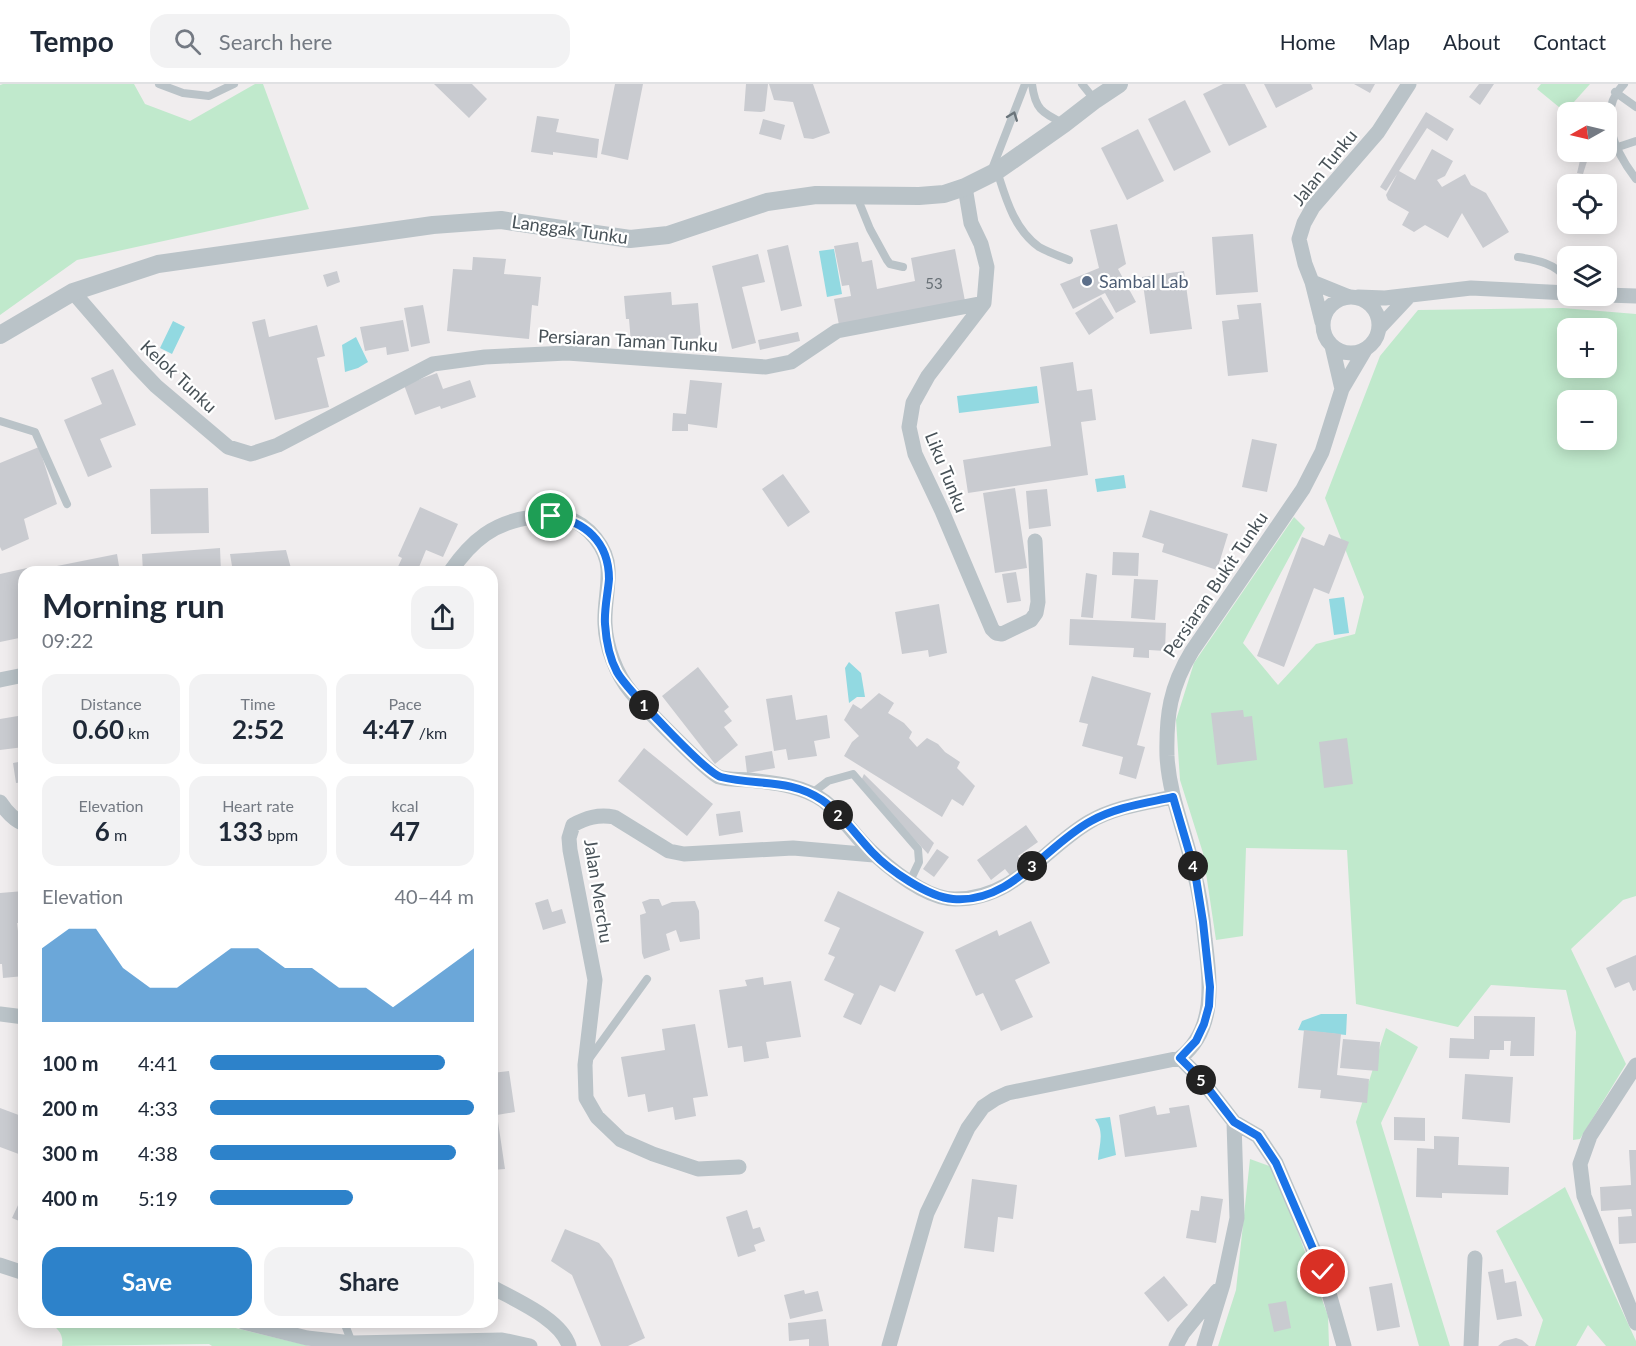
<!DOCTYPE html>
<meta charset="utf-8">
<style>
:root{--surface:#fff;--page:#f2f2f3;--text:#1f2937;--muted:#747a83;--line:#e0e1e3;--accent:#2d82ca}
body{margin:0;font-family:Lato,sans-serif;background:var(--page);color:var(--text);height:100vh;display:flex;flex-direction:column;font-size:22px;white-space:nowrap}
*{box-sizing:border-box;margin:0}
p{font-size:20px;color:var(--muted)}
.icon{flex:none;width:33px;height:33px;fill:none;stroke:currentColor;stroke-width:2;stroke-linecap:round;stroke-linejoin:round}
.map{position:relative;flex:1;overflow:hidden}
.panel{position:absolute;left:18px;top:482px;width:480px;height:762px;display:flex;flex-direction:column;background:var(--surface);border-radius:18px;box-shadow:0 3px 15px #0003}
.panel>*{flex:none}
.needle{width:39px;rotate:262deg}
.fabs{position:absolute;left:1557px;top:18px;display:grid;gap:12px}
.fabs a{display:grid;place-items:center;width:60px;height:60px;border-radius:12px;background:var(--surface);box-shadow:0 3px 15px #0003;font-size:30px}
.pin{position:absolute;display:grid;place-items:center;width:51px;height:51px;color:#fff;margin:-26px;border:3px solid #fff;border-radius:50%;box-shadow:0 2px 6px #0007}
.km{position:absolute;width:30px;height:30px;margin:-15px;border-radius:50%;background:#222;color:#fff;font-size:16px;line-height:30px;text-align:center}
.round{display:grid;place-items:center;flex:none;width:63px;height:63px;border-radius:18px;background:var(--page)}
.overview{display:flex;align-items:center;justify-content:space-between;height:102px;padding:0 24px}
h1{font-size:33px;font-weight:700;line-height:45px}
.stats{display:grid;grid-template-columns:repeat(3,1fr);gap:9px;height:102px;padding:6px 24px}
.stats div{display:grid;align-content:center;border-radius:15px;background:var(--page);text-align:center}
.stats b{font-size:26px;font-weight:700}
.stats small{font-size:16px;font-weight:400}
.stats p{font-size:16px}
.chart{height:168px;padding:12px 24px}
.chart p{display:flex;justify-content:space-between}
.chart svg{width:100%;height:108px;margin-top:6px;fill:var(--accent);opacity:.7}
.cta{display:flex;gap:12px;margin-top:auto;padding:12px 24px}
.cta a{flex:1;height:69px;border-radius:18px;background:var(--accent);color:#fff;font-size:24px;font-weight:700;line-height:69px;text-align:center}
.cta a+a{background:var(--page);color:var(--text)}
ul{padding:0 24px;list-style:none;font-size:20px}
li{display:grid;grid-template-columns:96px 72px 1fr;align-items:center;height:45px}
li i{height:15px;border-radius:8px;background:var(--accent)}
header{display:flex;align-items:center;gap:36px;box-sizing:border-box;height:84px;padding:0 30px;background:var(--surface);border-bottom:2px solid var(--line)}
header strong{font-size:28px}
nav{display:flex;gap:33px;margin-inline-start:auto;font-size:21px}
.search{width:420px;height:54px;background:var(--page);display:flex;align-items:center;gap:15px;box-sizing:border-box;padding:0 21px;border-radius:18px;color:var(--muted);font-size:22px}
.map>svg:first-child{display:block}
</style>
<header>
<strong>Tempo</strong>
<div class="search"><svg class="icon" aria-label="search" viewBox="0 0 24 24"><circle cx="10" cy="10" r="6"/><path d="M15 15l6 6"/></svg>Search here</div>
<nav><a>Home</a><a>Map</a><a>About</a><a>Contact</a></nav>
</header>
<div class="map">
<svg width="1636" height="1262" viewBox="0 0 1636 1262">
<rect width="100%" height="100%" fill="#f0edee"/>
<path fill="#c0e9cc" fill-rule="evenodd" d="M3,0H134L145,20L190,37L255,0H263L309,125L77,176L0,231V1Z
M1541,0H1590L1565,28L1537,5Z
M1563,224L1636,230V812L1623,816L1571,865L1626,980L1580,1055L1573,1056L1576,948L1566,906L1491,901L1458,943L1356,920L1347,766L1246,764L1243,852L1216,856L1203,769L1180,696L1176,636L1194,579L1294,433L1305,444L1243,559L1278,601L1316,560L1355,550L1364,513L1325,414L1380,272L1418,226ZM1568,244H1606V284H1568ZM1568,316H1606V356H1568Z
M1386,944L1418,963L1381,1039L1450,1262H1419L1356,1038Z
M1250,1075L1275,1084L1328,1232L1329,1262H1218L1236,1206Z
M1565,1103L1636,1257V1262H1606L1588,1241L1576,1262H1535L1543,1236L1496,1147Z
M49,1238H211L310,1262H212L209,1260L62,1262C64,1250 58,1245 49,1238Z"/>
<path fill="#92d9e1" d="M834,165L842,210L827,213L819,167Z
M173,237L185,243L172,270L160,264Z
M356,253L368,278L358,284L345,288L342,261Z
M1037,302L1039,319L959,329L957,312Z
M1124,391L1126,404L1097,408L1095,395Z
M1344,513L1349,549L1334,551L1329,515Z
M849,578L861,589L865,613H857L849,619L845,584Z
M1321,930H1347L1346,951L1298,946L1302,937Z
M1110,1033L1116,1071L1098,1076C1099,1061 1105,1048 1095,1035Z"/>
<path fill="#c9cbd0" d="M434,0H472L487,15L469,34Z
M615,0H643L628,76L601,70Z
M746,0H768L765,27L761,28L744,27Z
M769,0H813L830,49L813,55L804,54L793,18L774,16Z
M1223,0H1245L1267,43L1229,62L1203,10Z
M1264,0H1311L1313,5L1276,24Z
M1354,0H1375L1370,9Z
M1479,0H1494L1480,21L1469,13Z
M1185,16L1211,68L1174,87L1148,35Z
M1426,28L1454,45L1447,57L1427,44L1399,87L1415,96L1432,65L1453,77L1445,92L1437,96L1442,103L1465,90L1471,101L1486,109L1509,148L1483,164L1462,129L1448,154L1425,141L1414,148L1402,141L1409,128L1388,116L1386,111L1397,90L1386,107L1380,103Z
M537,32L559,35L556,48L599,55L597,74L553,68V71L531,68Z
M763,35L785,41L781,56L759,50Z
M1138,45L1164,97L1127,116L1101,64Z
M1582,68H1590L1583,90L1577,89Z
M1117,140L1126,180L1118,185L1136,218L1116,229L1105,209L1073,225L1060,200L1099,184L1090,146Z
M1253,150L1258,208L1216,211L1212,153Z
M858,158L862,178L872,176L877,205L915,197L911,174L955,165L965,217L839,241L834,215L851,212L849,201L842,202L834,162Z
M788,161L802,222L781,227L767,166Z
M758,170L765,198L742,203L756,259L732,265L712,182Z
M473,173L506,175L504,190L541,193L538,222L532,221L529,255L447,247L453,185L472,186Z
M337,187L340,198L327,203L323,191Z
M1184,187L1192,245L1150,250L1142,193Z
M671,208L672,221L698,219L701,254L631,259L629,235H626L624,212Z
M1101,213L1114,234L1089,251L1075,229Z
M1261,219L1268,288L1228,292L1222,237L1239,235L1237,221Z
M423,221L430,259L411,263L404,224Z
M265,235L269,253L317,241L325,272L317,274L329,323L275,336L252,238Z
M403,236L409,267L387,271L386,263L365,267L360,243Z
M798,248L800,257L760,266L758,256Z
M1073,278L1077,307L1092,305L1096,336L1081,338L1088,391L968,409L963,376L1064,360L1051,362L1040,283Z
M113,285L136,341L100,355L112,383L88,393L64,336L102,320L91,294Z
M437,289L443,305L470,296L476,313L441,325L440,322L415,331L404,301Z
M690,296L722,299L717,344L688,340V347H672L673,329L686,330Z
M1252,355L1277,360L1267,408L1242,403Z
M39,363L57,420L24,435L29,455L2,467L0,463V379Z
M783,390L810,428L788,443L762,405Z
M208,404L209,449L151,450L150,405Z
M1015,404L1027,484L995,489L983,409Z
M1047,405L1051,442L1029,445L1026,407Z
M420,423L458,440L443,473L426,466L417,488H398L396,487L402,474L398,472Z
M1150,426L1228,450L1217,486L1162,468L1164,460L1142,453Z
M1329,450L1349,458L1329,510L1314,504L1284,583L1257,572L1302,453L1324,462Z
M220,464L221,488H143L142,470Z
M286,466L292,488H233L230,470Z
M1113,468L1139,469L1138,492L1112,491Z
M117,470L120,488H42V485Z
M27,484L28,488H24V553L0,558V490Z
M1016,488L1021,517L1007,519L1002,490Z
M1086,489L1097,491L1093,534L1081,533Z
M1134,495L1158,496L1155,536L1131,534Z
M939,520L947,569L929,573L928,566L902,570L895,528Z
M1070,535L1166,539L1165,567L1149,566V574L1133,573L1134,564L1069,561Z
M698,583L729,623L724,627L732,637L724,643L738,661L715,680L662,612Z
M1092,592L1151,609L1137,661L1145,663L1136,695L1119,690L1123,673L1082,662L1088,640L1079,638Z
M879,609L894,619L888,629L904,639L912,648L909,654L917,663L927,654L938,660L945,668L960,678L957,684L975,702L963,722L952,715L942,733L844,672L852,658L859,652L844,636L853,620L861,625Z
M792,611L796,636L827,631L830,654L814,657L817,672L788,676L786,665L774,667L766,615Z
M1243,626L1244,633L1252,632L1257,676L1217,681L1211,629Z
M24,631V663L0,666V635Z
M1347,654L1353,700L1324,704L1319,658Z
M644,664L713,720L687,752L618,697Z
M772,667L775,684L747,689L745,672Z
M24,677V698L16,699L13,679Z
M864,690L934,759L928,770L861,697Z
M740,727L743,748L719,752L716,730Z
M1026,741L1038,758L1018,772L1027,785L1013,795L1005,785L991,796L977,776Z
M937,765L949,773L934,793L923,785Z
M24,807V839H17L18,847H24V866H20V873H24V892L3,894L2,880H0V809Z
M838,807L924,848L895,908L880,901L861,941L843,933L854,910L824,896L835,873L828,870L840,844L824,837Z
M548,815L552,828L562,825L566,839L543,846L535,819Z
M650,815H659L662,822L672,818L695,817L699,827L700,855L680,858L676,846L666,850L670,866L644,875L642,869L640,831L646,829L642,818Z
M1031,837L1050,879L1015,896L1033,933L1001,947L983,909L976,912L955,866L997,846L999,852Z
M1636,871V906L1633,907L1629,898L1615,904L1606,884Z
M763,893L764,901L791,897L801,953L766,958L769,974L744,978L742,962L728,964L719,906L747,902L745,896Z
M1474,932L1535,933L1534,972H1510L1511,957H1504V966H1490L1489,975L1449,974L1450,954L1474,955Z
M695,940L708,1012L693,1014L696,1032L675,1036L673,1023L648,1028L645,1010L628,1013L621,973L665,966L662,945Z
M1304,946L1341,950L1337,991L1369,995L1367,1019L1320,1014L1321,1006L1298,1004Z
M1343,955L1380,958L1378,987L1340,984Z
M509,987L515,1028L497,1031L505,1085L492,1086V989Z
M1465,990L1513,993L1510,1039L1462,1035Z
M1189,1021L1197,1063L1125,1073L1119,1031L1155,1022L1157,1031L1170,1029L1169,1024Z
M0,1024L24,1033L18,1050L24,1052V1072L0,1063Z
M1394,1033L1425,1034V1057L1394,1056Z
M1434,1052L1459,1053L1458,1081L1509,1083L1508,1111L1442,1109V1114L1416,1113L1417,1064L1434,1065Z
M1629,1066H1636V1159L1619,1160L1618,1133L1632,1132L1631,1125L1601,1127L1600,1103L1631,1101Z
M972,1095L1017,1101L1013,1135L998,1133L994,1168L964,1164Z
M1201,1112L1223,1115L1216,1159L1186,1154L1191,1126L1199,1127Z
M19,1119L24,1122V1139L12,1134Z
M747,1126L753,1145L760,1143L765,1157L754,1161L756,1167L738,1173L726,1133Z
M565,1145L599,1159L612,1175L645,1254L628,1262H601L572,1191L551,1177Z
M1503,1185L1505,1199L1516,1197L1522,1232L1497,1236L1488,1188Z
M1164,1192L1188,1221L1168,1238L1144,1209Z
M1392,1199L1400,1243L1377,1247L1369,1203Z
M804,1206L805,1210L818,1207L823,1227L790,1235L784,1211Z
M1286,1217L1291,1244L1274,1248L1268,1220Z
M826,1235L829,1262H809V1255L789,1257L788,1239Z
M1516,1254L1522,1256L1529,1262H1498L1504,1257Z"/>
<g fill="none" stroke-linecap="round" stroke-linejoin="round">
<path stroke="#bac3c8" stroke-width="8" d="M159,0L183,9L209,12L234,0
M1032,0C1035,25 1042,29 1063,39
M1082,0L1094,15
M1624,0C1595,28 1616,69 1636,95
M1615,8L1636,23
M1615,64L1636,57
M992,85L1025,0
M997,87C1006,115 1014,145 1039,163C1048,168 1059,172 1069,176
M857,113L870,145L887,176L890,180L903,183
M1518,173C1537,176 1555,179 1568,196
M0,337L35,348L67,420
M811,710L828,697L853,690L918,765L919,778L910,797
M589,975L647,895
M344,1238L352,1259"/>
<path stroke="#bac3c8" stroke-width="15" d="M965,103L971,139L981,160L987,183L984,219L928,292L913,319L909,343L915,370L942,427L992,545L996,549L1002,550L1031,536L1036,529L1038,518L1035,457
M1312,198L1349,213
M73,208L136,281L156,302L228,363L251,370L278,361L433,280L485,273L567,269L766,283L791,278L837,247L984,219
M1606,211L1636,212
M1323 241a28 28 0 1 1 56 0a28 28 0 1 1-56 0Z
M1358,213L1385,214L1471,204L1568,209
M1322,238L1312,198L1305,180L1299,155L1304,139L1313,123L1378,48L1409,0
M1379,244L1410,211
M1332,262L1342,305
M450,488C472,456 494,438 533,433C544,432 557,431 567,434C589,441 607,464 608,485C609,504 604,522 605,540C606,563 616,590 631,608C642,621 707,688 719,693C728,696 739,695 749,696C774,699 802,701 824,717C843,732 856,755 875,771C894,788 928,815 955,815C1015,815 1042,766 1089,738C1114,723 1145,719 1173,713
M0,596L24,591
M0,718C6,727 13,736 24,740
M0,930L24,933
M1180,974L1200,994L1234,1038L1237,1134L1223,1200L1204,1262
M1636,981L1590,1052L1580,1080L1584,1112L1636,1239
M1234,1038L1258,1052L1276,1079L1323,1188L1344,1262
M739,1083L698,1085L653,1070L621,1056L597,1033L586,1014L585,981L595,896L570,766L569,754L573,741C586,734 598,730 614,733L669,767L684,770L793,764L874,771
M0,1181L24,1189
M492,1203C515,1216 561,1235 569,1262
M243,1238L307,1254L352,1259L502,1256L530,1262
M889,1262L927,1129L968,1044L983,1023L995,1015L1008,1009L1180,974C1217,945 1210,897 1205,855C1203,833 1200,810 1194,788C1186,749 1169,712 1167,672C1166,631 1170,603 1192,567L1303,405L1322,368L1342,305L1365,266
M1176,1262L1183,1249L1217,1207
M1471,1262L1475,1174"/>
<path stroke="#bac3c8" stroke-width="18" d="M0,251L73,208L158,180L433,141L501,136L630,155L668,151L767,118L816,111L919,112L944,110L965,103L997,87L1064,40L1095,16L1119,0"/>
</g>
<defs><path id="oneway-chevron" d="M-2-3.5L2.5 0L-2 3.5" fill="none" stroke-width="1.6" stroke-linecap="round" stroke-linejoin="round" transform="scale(1.5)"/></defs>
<use stroke="#6a747a" href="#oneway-chevron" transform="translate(1013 32) rotate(-69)"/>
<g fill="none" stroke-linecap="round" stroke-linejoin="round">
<defs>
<path id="route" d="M551,432C585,437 609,458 609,495C608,509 604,525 605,540C606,555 610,575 617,588C626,604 706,689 721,693C756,702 790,694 822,716C841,729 856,751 872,768C889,786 928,813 953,815C1011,820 1045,762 1091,737C1116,723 1146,719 1173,713L1195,788L1203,838L1210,903L1209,922L1204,940L1196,957L1180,974L1200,994L1234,1038L1258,1052L1276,1079L1323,1188"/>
</defs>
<use href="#route" stroke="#fff" stroke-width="12"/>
<use href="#route" stroke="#1a73e8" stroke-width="8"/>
</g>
<circle fill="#5c6f8a" stroke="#fff" stroke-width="2" cx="1087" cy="197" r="6"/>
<g text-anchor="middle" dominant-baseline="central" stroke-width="4.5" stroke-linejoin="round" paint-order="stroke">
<g font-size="15" fill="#687076">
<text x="934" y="199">53</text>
</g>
<g font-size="18" fill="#485258" stroke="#fff">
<text transform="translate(1324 83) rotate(-51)">Jalan Tunku</text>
<text transform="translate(570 145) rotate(8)">Langgak Tunku</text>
<text transform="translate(628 256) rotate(3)">Persiaran Taman Tunku</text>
<text transform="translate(179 292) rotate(43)">Kelok Tunku</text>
<text transform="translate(947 388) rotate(68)">Liku Tunku</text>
<text transform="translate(1215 500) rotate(-56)">Persiaran Bukit Tunku</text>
<text transform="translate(599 807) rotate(81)">Jalan Merchu</text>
</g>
<g font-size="18" fill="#4e5e75" stroke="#fff" text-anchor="start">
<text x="1099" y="197">Sambal Lab</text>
</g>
</g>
</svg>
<div class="fabs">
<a><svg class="needle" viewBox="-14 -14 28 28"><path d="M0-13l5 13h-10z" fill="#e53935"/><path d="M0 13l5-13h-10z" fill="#747a83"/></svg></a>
<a><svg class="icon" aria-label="locate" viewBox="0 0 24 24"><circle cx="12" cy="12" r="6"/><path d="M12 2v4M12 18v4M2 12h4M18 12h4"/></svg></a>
<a><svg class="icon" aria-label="layers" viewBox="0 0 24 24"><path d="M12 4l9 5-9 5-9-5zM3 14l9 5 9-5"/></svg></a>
<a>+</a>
<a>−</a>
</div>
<div class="pin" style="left:551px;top:432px;background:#1e9e55"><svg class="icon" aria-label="arrive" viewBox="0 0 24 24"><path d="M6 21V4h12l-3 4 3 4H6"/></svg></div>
<div class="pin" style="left:1323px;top:1188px;background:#d93025"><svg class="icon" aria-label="check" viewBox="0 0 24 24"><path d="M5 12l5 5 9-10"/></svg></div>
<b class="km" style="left:644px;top:621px">1</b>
<b class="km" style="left:838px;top:731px">2</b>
<b class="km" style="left:1032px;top:782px">3</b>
<b class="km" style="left:1193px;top:782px">4</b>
<b class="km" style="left:1201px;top:996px">5</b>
<section class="panel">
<div class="overview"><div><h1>Morning run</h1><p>09:22</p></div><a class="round"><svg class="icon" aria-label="share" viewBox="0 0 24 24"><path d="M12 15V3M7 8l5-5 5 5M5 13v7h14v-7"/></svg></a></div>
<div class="stats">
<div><p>Distance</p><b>0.60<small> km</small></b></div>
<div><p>Time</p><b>2:52</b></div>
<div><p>Pace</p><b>4:47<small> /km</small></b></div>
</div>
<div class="stats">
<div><p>Elevation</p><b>6<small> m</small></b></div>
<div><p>Heart rate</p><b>133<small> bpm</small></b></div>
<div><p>kcal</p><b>47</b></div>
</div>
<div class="chart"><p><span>Elevation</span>40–44 m</p>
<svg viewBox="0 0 160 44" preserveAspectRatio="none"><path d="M0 44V14L10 6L20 6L30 22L40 30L50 30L60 22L70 14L80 14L90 22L100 22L110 30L120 30L130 38L140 30L150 22L160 14V44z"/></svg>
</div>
<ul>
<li><b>100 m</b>4:41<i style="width:89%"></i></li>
<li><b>200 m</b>4:33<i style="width:100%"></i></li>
<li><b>300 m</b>4:38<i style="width:93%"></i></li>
<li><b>400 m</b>5:19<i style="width:54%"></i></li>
</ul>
<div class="cta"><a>Save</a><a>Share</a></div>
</section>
</div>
